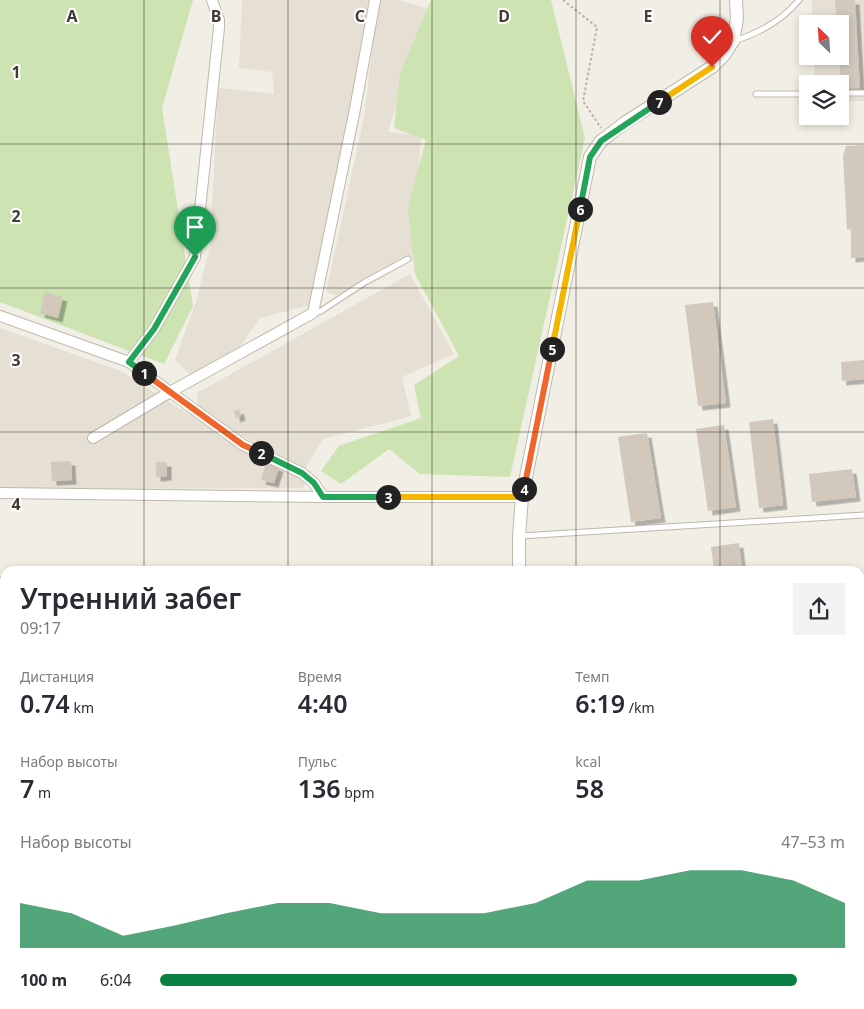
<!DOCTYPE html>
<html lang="ru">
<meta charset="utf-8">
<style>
:root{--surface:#fff;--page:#f2f2f3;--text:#2b2b33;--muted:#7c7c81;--accent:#0b8043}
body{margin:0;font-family:"Noto Sans",sans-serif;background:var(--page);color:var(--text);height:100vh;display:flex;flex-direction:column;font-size:19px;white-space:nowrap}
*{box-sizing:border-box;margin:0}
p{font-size:16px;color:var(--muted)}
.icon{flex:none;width:28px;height:28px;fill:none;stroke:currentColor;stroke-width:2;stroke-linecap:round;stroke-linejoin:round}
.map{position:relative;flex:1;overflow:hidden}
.details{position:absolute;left:0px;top:566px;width:865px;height:444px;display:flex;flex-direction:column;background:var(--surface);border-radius:15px 15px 0 0;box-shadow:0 2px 8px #0003}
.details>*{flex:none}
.needle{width:32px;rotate:335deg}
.controls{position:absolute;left:799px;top:15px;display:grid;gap:10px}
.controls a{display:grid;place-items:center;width:50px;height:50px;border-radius:0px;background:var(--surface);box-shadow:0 2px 8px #0003;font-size:25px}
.pin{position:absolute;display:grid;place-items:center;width:42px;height:42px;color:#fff;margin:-51px -21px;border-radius:50% 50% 50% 0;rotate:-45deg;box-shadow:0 0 5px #0007}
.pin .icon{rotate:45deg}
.km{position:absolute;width:25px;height:25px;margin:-12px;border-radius:50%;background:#222;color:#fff;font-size:14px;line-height:25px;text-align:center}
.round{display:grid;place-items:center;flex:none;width:52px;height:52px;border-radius:0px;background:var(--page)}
.headline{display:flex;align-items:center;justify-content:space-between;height:85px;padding:0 20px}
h1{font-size:28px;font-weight:600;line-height:38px}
.metrics{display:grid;grid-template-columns:repeat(3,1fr);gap:8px;height:85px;padding:5px 20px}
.metrics div{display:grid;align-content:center}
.metrics b{font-size:25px;font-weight:600}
.metrics small{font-size:14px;font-weight:400}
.metrics p{font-size:14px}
.chart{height:140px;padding:10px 20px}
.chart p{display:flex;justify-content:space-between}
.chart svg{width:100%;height:90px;margin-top:5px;fill:var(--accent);opacity:.7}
ul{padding:0 20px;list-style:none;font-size:16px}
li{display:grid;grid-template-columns:80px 60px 1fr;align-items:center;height:38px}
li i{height:12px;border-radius:6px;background:var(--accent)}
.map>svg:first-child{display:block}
</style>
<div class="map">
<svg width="864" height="1009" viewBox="0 0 864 1009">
<defs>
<filter id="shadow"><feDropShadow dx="4.5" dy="4.5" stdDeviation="0" flood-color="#0004"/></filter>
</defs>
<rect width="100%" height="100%" fill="#f1eee5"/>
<path fill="#e5dfd4" d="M242,0H369L360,64L315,304L260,318L230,361L196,380L175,360L197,299L210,246L218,88L274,94L272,72L239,68Z
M378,0H397L427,8L388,132L421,135L413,260L347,298L326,292L364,118Z
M812,0H864V101H840V84H815L814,56H840V24H812Z
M410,274L454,354L402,377L411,416L323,439L304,471L233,431L198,406L197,393Z
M0,328L121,371L175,406L298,474L305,485L304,488L0,489Z"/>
<path fill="#cde3b1" d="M0,0H193L162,108L193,306L164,364L0,302Z
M431,0H551L585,138L510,477L420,474L389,449L341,484L321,471L339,446L421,418L414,385L459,356L415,274L408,208L426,140L394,128L400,74Z"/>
<path fill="#d2c9bc" filter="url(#shadow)" d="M835,0H855L860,88L841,89L839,56H840V24H837Z
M864,145V257L851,258V229L847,230L843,156L846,146Z
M45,292L63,297L58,318L40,313Z
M713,302L726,403L698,406L685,305Z
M864,360V379L842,381L841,362Z
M239,409L241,416L236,418L234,411Z
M773,419L783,505L759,508L749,422Z
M724,425L736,507L708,511L696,429Z
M647,433L661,518L631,522L618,437Z
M71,461L72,480L52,481L51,462Z
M156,462H167V476L156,477Z
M266,464L279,467L274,483L261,480Z
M852,469L856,497L812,502L809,474Z
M739,543L742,571H714L711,547Z
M860,776H864V855H860Z
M860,894H864V926L860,927Z
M864,958V978H860V959Z
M19,1005H48V1009H19Z
M115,1005H147V1009H115Z"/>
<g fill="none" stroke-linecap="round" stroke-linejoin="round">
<defs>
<path id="service" d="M734,41C759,33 782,21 799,0
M840,93H864
M756,94H808
M313,313L321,311L365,282L408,259
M520,536L864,515
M339,1005V1009"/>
<path id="minor" d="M0,316L129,362L243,445L302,473L314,483L323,497
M129,362L154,329L195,257L219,28V20L212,0
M93,438L170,392L313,313L355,109L375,0
M0,493L323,497H522"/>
<path id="tertiary" d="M519,571V536L522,497L590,157L601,141L626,122L712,67L724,55L733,41L737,19L736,0
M521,1005V1009"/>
</defs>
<use href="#service" stroke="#bfb8ac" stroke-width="7"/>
<use href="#minor" stroke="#bfb8ac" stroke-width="12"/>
<use href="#tertiary" stroke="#bfb8ac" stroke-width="14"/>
<path stroke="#bdb09b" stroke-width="2" stroke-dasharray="2.5 2.5" stroke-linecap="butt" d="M563,0L597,27L583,101L601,128"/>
<use href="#service" stroke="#fff" stroke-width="5"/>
<use href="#minor" stroke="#fff" stroke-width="10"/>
<use href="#tertiary" stroke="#fff" stroke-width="12"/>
</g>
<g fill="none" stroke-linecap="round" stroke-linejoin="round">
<defs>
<path id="split-1" d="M144,373L129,362L154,329L195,257"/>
<path id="split-2" d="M144,373L243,445L261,453"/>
<path id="split-3" d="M261,453L302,473L314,483L323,497H388"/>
<path id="split-4" d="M388,497H522L524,489"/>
<path id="split-5" d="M524,489L552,349"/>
<path id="split-6" d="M552,349L580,209"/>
<path id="split-7" d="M580,209L590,157L601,141L659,102"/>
<path id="split-8" d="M659,102L712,67"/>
</defs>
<use href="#split-1" stroke="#fff" stroke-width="10"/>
<use href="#split-2" stroke="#fff" stroke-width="10"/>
<use href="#split-3" stroke="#fff" stroke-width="10"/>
<use href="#split-4" stroke="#fff" stroke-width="10"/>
<use href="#split-5" stroke="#fff" stroke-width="10"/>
<use href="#split-6" stroke="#fff" stroke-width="10"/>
<use href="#split-7" stroke="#fff" stroke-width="10"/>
<use href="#split-8" stroke="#fff" stroke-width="10"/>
<use href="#split-1" stroke="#22a559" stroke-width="6"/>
<use href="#split-2" stroke="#f0652b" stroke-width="6"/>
<use href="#split-3" stroke="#22a559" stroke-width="6"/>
<use href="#split-4" stroke="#f5b400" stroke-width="6"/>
<use href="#split-5" stroke="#f0652b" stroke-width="6"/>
<use href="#split-6" stroke="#f5b400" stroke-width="6"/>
<use href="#split-7" stroke="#22a559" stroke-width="6"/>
<use href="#split-8" stroke="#f5b400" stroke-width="6"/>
</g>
<path fill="none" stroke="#433e35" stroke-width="1" stroke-opacity="0.55" d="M144,0V571M288,0V571M432,0V571M576,0V571M720,0V571M0,144H864M0,288H864M0,432H864M0,577H5M860,577H864M0,721H5M860,721H864M0,865H5M860,865H864M144,1005V1009M288,1005V1009M432,1005V1009M576,1005V1009M720,1005V1009"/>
<g font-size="16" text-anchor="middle" font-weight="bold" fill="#433e35" stroke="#fff" stroke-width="4" stroke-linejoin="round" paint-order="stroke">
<text x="72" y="22">A</text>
<text x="216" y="22">B</text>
<text x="360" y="22">C</text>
<text x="504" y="22">D</text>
<text x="648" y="22">E</text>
<text x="16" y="78">1</text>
<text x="16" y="222">2</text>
<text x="16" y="366">3</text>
<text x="16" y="510">4</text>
</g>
</svg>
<div class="controls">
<a><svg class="needle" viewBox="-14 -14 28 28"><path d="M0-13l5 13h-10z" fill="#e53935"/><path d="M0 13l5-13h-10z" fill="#7c7c81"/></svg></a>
<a><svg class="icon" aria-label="layers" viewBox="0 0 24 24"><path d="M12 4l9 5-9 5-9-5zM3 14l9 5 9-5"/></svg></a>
</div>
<div class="pin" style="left:195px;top:257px;background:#1e9e55"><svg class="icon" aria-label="arrive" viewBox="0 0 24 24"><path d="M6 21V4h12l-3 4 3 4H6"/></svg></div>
<div class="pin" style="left:712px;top:67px;background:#d93025"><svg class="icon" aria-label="check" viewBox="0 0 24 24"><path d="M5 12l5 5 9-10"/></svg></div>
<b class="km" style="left:144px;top:373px">1</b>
<b class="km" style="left:261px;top:453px">2</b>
<b class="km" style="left:388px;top:497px">3</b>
<b class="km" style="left:524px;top:489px">4</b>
<b class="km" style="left:552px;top:349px">5</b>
<b class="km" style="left:580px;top:209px">6</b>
<b class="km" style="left:659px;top:102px">7</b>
<section class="details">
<div class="headline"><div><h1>Утренний забег</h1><p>09:17</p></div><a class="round"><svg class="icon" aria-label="share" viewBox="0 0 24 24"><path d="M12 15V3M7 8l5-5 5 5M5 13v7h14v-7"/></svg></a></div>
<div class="metrics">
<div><p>Дистанция</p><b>0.74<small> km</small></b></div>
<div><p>Время</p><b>4:40</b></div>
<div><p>Темп</p><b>6:19<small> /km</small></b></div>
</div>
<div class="metrics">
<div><p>Набор высоты</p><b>7<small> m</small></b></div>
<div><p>Пульс</p><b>136<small> bpm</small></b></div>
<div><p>kcal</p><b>58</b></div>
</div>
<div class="chart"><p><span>Набор высоты</span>47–53 m</p>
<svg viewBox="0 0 160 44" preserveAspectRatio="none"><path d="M0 44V22L10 27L20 38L30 33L40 27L50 22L60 22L70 27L80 27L90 27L100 22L110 11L120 11L130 6L140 6L150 11L160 22V44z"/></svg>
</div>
<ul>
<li><b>100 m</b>6:04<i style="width:93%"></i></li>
</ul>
</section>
</div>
